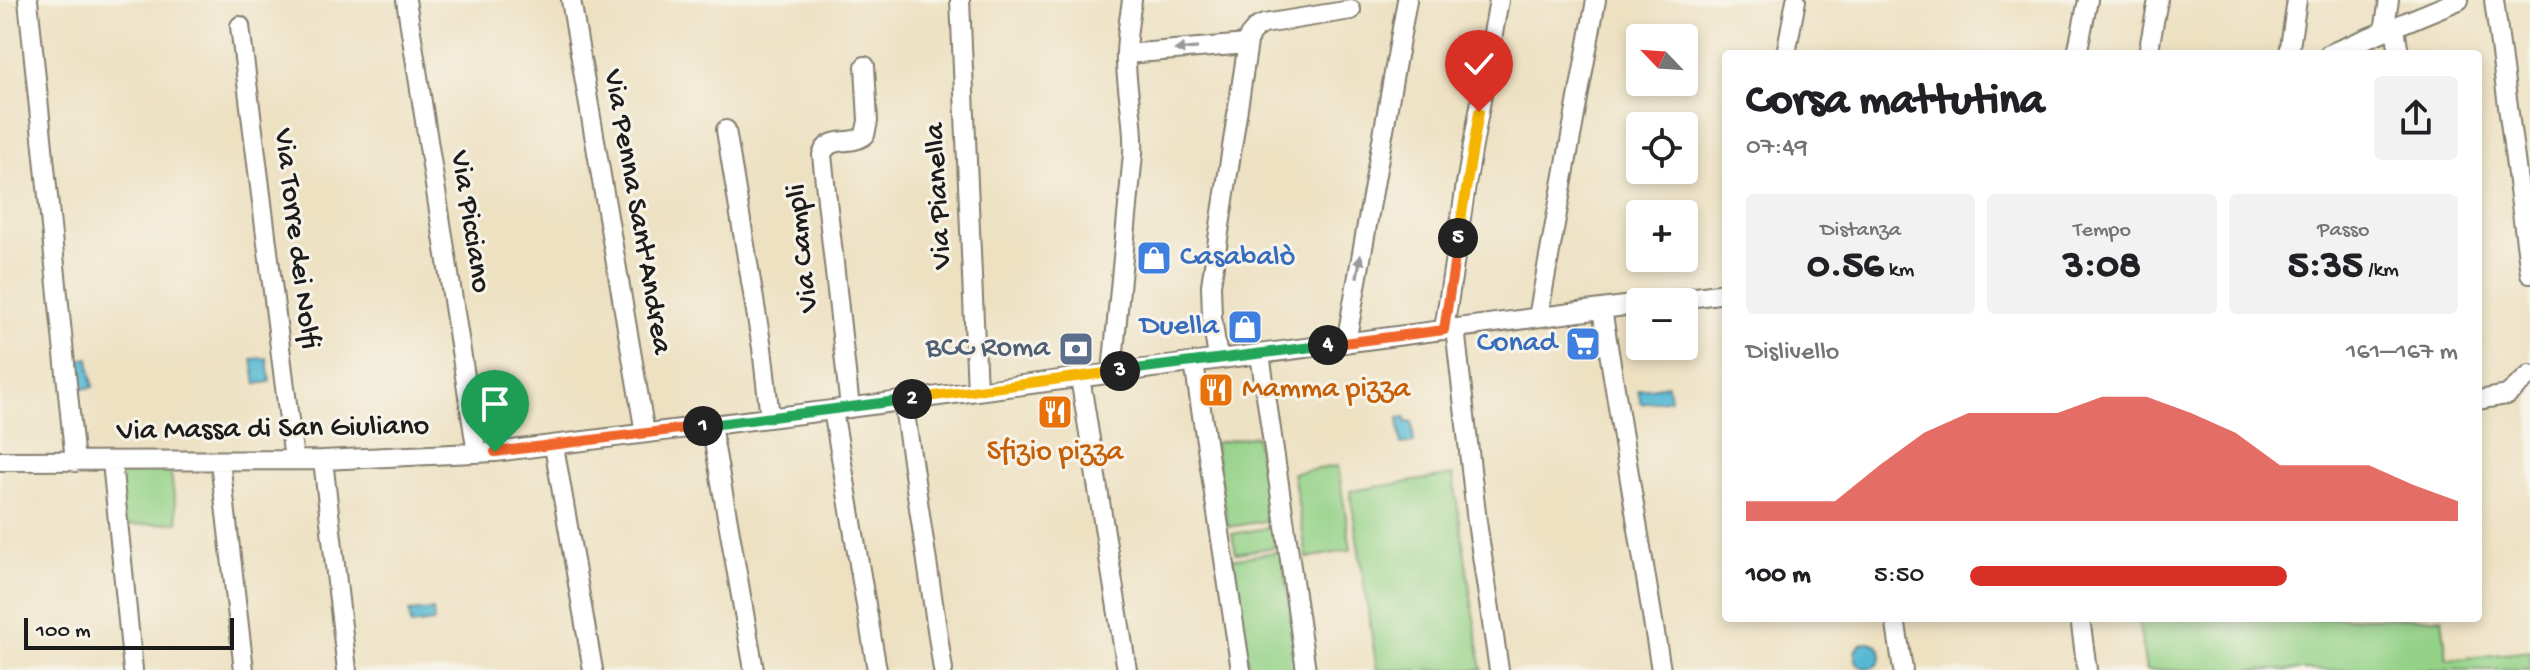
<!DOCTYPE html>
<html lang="it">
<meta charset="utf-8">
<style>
:root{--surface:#fff;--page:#f2f2f2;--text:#202124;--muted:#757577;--accent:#d93025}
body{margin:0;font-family:"Gochi Hand",sans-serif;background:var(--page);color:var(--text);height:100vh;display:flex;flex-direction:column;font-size:30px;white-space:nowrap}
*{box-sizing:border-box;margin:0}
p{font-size:26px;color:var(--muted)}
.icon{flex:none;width:44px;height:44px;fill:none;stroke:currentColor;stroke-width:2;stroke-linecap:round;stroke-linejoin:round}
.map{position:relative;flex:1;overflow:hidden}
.drawer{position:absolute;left:1722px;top:50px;width:760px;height:572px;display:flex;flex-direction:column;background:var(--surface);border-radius:8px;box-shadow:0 4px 12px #0003}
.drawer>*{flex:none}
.needle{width:52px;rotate:295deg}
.buttons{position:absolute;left:1626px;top:24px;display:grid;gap:16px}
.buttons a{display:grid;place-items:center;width:72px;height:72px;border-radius:8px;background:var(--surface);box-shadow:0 4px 12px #0003;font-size:40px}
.scale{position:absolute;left:24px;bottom:20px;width:210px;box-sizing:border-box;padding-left:8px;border:4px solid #1c1c1c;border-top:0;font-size:22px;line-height:28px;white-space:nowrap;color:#1c1c1c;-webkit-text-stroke:6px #f7f3e8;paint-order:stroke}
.pin{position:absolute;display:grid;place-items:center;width:68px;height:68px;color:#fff;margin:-82px -34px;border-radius:50% 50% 50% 0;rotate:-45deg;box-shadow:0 0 8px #0007}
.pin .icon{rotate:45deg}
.km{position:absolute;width:40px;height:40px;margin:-20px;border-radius:50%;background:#222;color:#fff;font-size:22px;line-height:40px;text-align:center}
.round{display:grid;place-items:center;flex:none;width:84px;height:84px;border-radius:8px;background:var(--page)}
.summary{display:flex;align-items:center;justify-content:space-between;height:136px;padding:0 24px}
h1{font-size:44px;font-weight:700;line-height:60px}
.figures{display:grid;grid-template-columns:repeat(3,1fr);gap:12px;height:136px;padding:8px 24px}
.figures div{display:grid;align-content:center;border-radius:8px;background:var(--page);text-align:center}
.figures b{font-size:40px;font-weight:700}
.figures small{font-size:22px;font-weight:400}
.figures p{font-size:22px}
.chart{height:224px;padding:16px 24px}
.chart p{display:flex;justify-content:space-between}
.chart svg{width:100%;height:144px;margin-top:8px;fill:var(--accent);opacity:.7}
ul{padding:0 24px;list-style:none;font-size:26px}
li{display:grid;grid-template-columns:128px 96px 1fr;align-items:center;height:60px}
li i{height:20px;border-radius:10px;background:var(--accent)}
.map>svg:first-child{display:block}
</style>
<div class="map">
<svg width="2530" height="670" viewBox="0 0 2530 670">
<rect width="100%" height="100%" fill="#f7f3e8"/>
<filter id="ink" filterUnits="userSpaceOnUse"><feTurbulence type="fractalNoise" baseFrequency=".0125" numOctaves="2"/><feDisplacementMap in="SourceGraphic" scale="16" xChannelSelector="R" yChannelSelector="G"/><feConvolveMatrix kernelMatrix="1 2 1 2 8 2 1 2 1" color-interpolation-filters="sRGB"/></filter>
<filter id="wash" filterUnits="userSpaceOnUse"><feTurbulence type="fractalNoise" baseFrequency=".006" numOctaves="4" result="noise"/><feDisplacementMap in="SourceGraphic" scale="32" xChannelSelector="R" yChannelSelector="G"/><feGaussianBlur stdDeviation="1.8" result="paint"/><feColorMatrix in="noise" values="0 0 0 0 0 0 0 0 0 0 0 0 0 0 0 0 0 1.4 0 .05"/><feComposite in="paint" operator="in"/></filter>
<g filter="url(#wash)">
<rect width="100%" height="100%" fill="#ede1c2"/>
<path fill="#94d288" stroke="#587752" stroke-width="2" d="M1256,436L1270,520L1228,527L1214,443Z
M1338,466L1351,550L1307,558L1293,473Z
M170,468L178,522L121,526L116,469Z
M1453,475L1482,670H1377L1350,491Z
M1273,527L1276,547L1236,553L1232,534Z
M1282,551L1300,670H1249L1232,559Z
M2138,618H2442L2447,660L2530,651V670H2146Z"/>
<path fill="#56b9d4" stroke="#396a78" stroke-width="2" d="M89,358L93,387L82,389L79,360Z
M267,358L270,382L256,384L252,359Z
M1668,385L1670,399L1641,404L1638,390Z
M1405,417L1406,423L1412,422L1414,443L1401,444L1398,418Z
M433,610L434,622L411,625L409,612Z
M1855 655a13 13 0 1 1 26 0a13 13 0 1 1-26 0Z"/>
</g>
<g filter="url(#ink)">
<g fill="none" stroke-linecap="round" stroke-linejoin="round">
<defs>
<path id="minor" d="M28,0L75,462
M406,0L477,453
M571,0L645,433
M960,0L977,390
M2494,0L2530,273
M240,26L294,460
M2395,27L2399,54
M2384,31L2389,0
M1126,54L1247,44
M1786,54L1796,0
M2077,54L2088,0
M2148,54L2158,0
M2289,54L2297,0
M2329,54L2459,0
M726,130L762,348L770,418
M1658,302L1726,293
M1602,309L1661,670
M1538,317L1596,0
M1455,328L1477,522L1499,670
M1444,330L1466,184L1499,0
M1346,343L1407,0
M1260,354L1306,670
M1218,359L1212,317L1211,285L1249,36L1257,27L1264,24L1351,10
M1194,363L1241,670
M1112,372L1133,154C1135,124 1127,94 1126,64C1125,43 1129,21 1132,0
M1080,377L1127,670
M903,400L943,670
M2478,400L2507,395L2530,375
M850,408L822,155C829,134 851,147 865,135L868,121L865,66
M833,410L877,670
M711,425L754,670
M554,446L593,670
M323,460L347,670
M0,461L323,460L495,452L833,410L1640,304
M220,461L244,670
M112,462L133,670
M1895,618L1903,670
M2080,618L2087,670"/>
</defs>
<use href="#minor" stroke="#847e6f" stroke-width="22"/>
<use href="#minor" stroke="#fff" stroke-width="18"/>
</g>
<defs><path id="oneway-solid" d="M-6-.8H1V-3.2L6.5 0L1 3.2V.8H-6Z" transform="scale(2)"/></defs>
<g fill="#999">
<use href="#oneway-solid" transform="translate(1186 49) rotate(175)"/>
<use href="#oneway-solid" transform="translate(1359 266) rotate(-80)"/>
</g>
</g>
<g fill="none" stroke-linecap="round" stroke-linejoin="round" filter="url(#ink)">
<defs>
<path id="split-1" d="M495,452L703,426"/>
<path id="split-2" d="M703,426L912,399"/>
<path id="split-3" d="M912,399L1120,371"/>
<path id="split-4" d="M1120,371L1328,345"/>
<path id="split-5" d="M1328,345L1444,330L1458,238"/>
<path id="split-6" d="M1458,238L1479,112"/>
</defs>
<use href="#split-1" stroke="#fff" stroke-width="16"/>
<use href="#split-2" stroke="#fff" stroke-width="16"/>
<use href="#split-3" stroke="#fff" stroke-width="16"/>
<use href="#split-4" stroke="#fff" stroke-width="16"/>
<use href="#split-5" stroke="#fff" stroke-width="16"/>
<use href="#split-6" stroke="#fff" stroke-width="16"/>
<use href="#split-1" stroke="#f0652b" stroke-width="10"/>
<use href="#split-2" stroke="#22a559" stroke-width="10"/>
<use href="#split-3" stroke="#f5b400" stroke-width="10"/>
<use href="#split-4" stroke="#22a559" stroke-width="10"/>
<use href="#split-5" stroke="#f0652b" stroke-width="10"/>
<use href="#split-6" stroke="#f5b400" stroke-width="10"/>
</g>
<defs>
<symbol id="shop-square" viewBox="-11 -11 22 22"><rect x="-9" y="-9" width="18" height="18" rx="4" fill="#3f7fe0" stroke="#f7f3e8"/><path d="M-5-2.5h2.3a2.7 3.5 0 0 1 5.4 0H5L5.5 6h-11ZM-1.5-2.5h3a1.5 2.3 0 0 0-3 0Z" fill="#fff"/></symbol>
<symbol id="supermarket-square" viewBox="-11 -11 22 22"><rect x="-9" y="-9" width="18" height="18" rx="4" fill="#3f7fe0" stroke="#f7f3e8"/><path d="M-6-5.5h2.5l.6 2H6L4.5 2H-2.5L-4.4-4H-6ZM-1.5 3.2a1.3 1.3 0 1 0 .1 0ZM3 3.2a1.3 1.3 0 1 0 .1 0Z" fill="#fff"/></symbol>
<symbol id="bank-square" viewBox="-11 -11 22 22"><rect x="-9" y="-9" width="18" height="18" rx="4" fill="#5c6f8a" stroke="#f7f3e8"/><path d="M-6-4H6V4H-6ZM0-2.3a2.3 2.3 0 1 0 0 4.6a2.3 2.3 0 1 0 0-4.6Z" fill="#fff"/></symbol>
<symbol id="restaurant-square" viewBox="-11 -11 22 22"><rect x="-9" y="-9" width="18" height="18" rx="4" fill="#e8710a" stroke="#f7f3e8"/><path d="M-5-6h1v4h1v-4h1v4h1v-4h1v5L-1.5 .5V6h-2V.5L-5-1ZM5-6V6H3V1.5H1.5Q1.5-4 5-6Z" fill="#fff"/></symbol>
</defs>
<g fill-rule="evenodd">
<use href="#shop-square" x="1134" y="238" width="40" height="40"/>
<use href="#shop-square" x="1225" y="307" width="40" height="40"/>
<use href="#supermarket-square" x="1563" y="324" width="40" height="40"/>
<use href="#bank-square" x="1056" y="329" width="40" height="40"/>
<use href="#restaurant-square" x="1196" y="370" width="40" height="40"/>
<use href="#restaurant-square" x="1035" y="392" width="40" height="40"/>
</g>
<g text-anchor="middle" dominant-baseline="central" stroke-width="6" stroke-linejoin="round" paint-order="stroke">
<g font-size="30" fill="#1c1c1c" stroke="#f7f3e8">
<text transform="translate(940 196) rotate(-93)">Via Pianella</text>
<text transform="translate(636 212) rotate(80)">Via Penna Sant'Andrea</text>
<text transform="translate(469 222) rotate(81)">Via Picciano</text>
<text transform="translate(295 239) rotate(83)">Via Torre dei Nolfi</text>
<text transform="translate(804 248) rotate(-96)">Via Campli</text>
<text transform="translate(273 430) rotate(-1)">Via Massa di San Giuliano</text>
</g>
<g font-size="30" fill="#366cbe" stroke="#f7f3e8" text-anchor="end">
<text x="1180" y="258" text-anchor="start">Casabalò</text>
<text x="1219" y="327">Duella</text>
<text x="1557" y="344">Conad</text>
</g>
<g font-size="30" fill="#4e5e75" stroke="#f7f3e8" text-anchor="end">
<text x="1050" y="349">BCC Roma</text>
</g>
<g font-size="30" fill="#c56008" stroke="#f7f3e8" text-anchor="start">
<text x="1242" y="390">Mamma pizza</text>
<text x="1055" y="453" text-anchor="middle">Sfizio pizza</text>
</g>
</g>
</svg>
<div class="buttons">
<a><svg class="needle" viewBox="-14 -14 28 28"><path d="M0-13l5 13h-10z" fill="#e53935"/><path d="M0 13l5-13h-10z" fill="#757577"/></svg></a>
<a><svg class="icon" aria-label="locate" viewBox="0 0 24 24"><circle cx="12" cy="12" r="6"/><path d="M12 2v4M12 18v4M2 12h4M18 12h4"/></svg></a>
<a>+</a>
<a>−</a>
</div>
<div class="scale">100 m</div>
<div class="pin" style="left:495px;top:452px;background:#1e9e55"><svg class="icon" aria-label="arrive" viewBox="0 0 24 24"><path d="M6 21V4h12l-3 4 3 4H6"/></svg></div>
<div class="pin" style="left:1479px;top:112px;background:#d93025"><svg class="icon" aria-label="check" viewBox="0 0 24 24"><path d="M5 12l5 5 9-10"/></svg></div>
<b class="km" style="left:703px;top:426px">1</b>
<b class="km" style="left:912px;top:399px">2</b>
<b class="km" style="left:1120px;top:371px">3</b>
<b class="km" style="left:1328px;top:345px">4</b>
<b class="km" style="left:1458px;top:238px">5</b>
<section class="drawer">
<div class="summary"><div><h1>Corsa mattutina</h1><p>07:49</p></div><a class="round"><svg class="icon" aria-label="share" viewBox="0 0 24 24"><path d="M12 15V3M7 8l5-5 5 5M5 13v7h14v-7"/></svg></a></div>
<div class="figures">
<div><p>Distanza</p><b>0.56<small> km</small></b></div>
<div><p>Tempo</p><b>3:08</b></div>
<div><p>Passo</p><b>5:35<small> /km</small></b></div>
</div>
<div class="chart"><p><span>Dislivello</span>161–167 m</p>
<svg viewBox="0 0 160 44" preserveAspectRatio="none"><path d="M0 44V38L10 38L20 38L30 27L40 17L50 11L60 11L70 11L80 6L90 6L100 11L110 17L120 27L130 27L140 27L150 33L160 38V44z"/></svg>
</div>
<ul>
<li><b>100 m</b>5:50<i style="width:65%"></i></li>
</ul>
</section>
</div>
